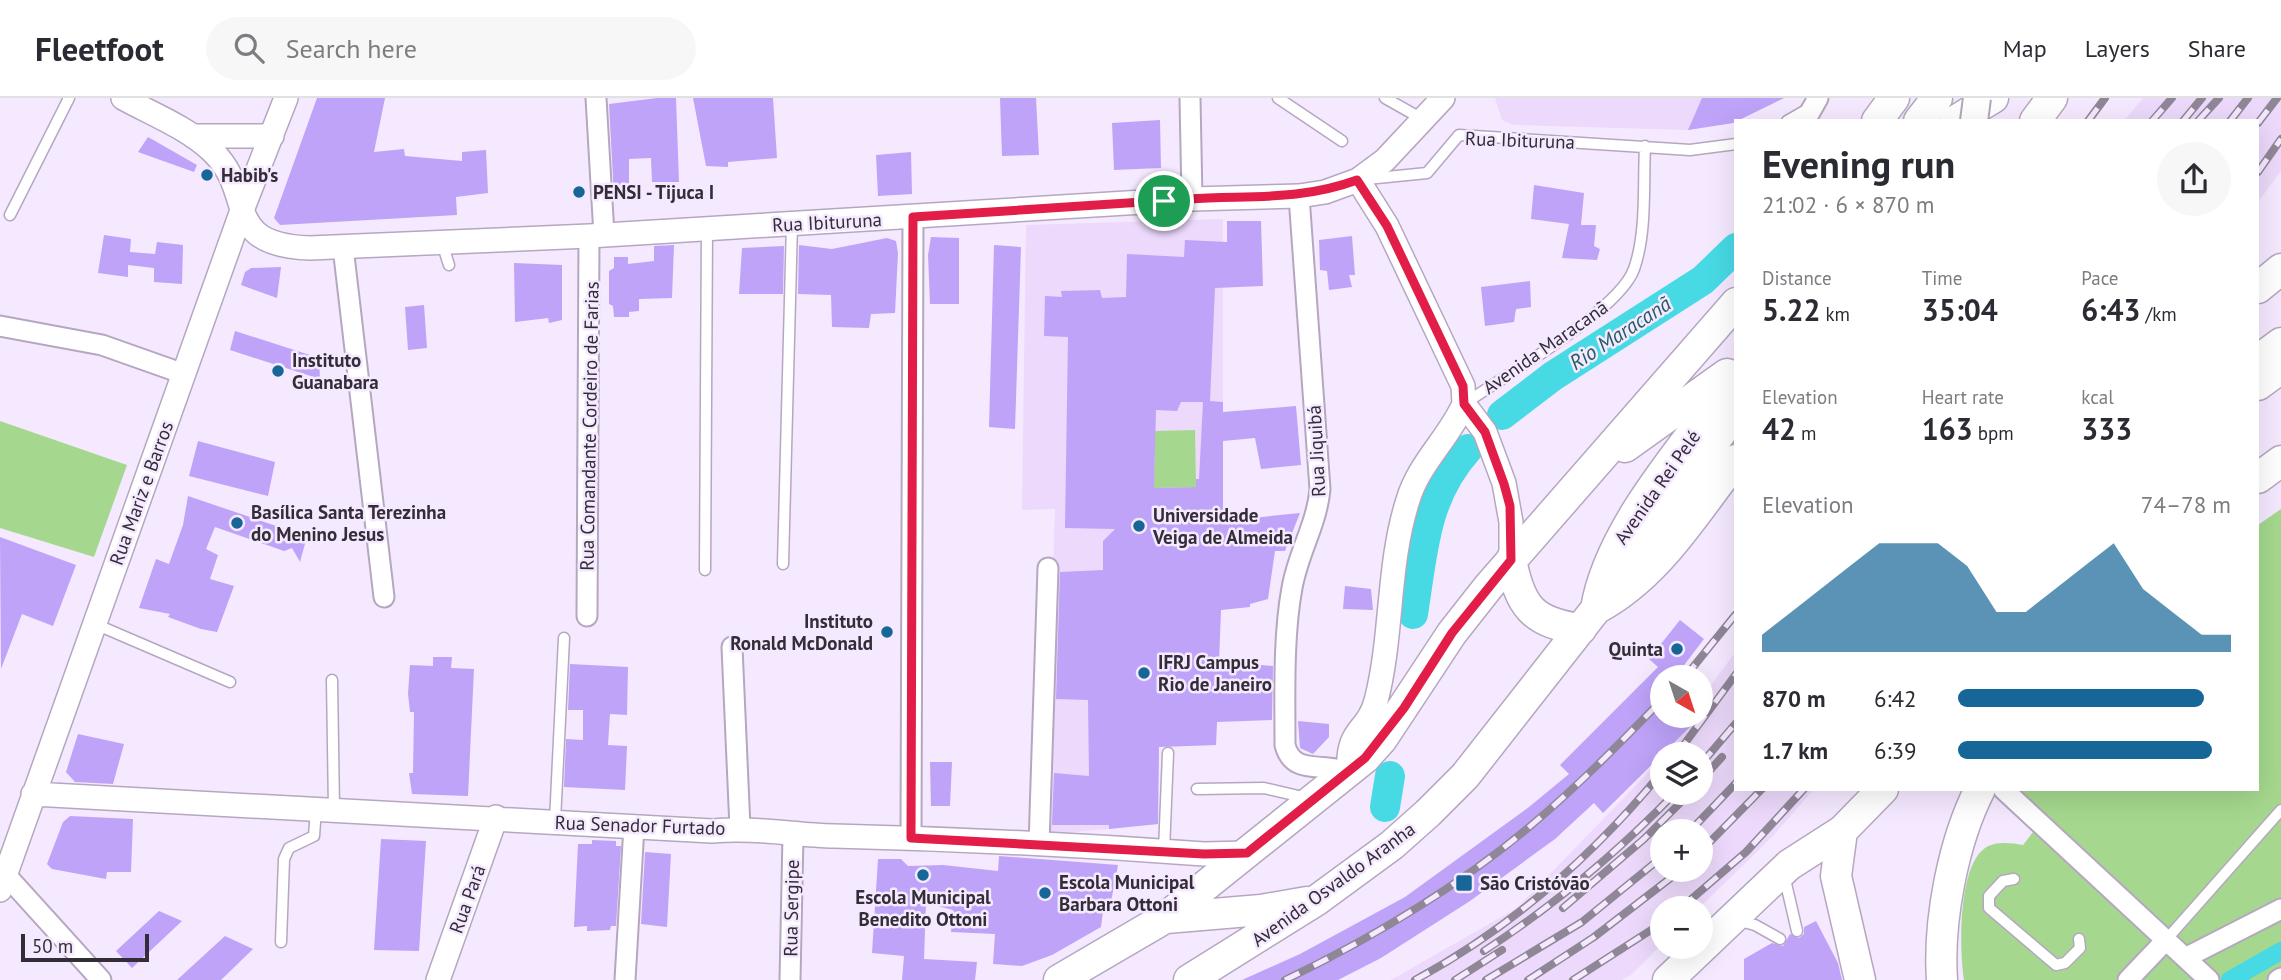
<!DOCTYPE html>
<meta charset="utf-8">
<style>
:root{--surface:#fff;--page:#f7f7f7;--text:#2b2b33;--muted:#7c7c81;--line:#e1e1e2;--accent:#176698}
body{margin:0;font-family:"PT Sans",sans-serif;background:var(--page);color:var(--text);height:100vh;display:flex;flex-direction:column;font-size:26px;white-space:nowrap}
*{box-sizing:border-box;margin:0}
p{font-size:23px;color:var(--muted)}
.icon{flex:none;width:38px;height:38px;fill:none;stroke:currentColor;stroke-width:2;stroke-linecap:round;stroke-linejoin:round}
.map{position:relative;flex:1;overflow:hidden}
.drawer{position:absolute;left:1734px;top:21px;width:525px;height:672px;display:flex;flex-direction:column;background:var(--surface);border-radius:0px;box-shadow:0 7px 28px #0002}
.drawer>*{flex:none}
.needle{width:46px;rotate:141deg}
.tools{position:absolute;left:1650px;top:567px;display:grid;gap:14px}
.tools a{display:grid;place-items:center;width:63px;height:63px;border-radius:50%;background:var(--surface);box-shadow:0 7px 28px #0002;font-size:35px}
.scale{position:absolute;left:21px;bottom:18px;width:128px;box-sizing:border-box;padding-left:7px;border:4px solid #332d37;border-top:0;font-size:19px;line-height:24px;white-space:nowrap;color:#332d37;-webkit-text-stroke:5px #f5e9ff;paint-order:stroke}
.pin{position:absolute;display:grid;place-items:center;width:60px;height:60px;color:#fff;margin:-30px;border:4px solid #fff;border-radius:50%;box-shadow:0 2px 7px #0007}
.round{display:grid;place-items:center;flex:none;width:74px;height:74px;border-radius:37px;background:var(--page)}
.overview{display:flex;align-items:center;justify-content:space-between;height:119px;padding:0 28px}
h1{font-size:38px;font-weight:800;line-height:52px}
.stats{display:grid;grid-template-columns:repeat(3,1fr);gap:10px;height:119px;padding:7px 28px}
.stats div{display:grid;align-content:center}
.stats b{font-size:30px;font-weight:800}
.stats small{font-size:19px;font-weight:400}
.stats p{font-size:19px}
.chart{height:196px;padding:14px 28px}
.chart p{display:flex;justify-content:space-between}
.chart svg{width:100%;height:126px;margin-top:7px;fill:var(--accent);opacity:.7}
ul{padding:0 28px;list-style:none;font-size:23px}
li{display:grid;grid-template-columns:112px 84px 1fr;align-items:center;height:52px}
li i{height:18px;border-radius:9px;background:var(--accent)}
header{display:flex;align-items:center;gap:42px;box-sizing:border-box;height:98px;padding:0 35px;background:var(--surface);border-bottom:2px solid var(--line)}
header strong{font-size:33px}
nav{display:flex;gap:38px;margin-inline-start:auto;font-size:24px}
.search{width:490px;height:63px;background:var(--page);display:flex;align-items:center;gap:18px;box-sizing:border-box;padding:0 24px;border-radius:38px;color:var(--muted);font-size:26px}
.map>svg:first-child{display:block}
</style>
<header>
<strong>Fleetfoot</strong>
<div class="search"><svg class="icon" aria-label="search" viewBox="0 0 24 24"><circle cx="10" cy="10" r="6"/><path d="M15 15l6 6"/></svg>Search here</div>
<nav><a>Map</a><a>Layers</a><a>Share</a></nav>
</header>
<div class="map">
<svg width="2281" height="882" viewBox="0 0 2281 882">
<rect width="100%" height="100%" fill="#f5e9ff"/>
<path fill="#ecd9fb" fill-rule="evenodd" d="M1495,0H1784L1733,25L1688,32L1514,27L1502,22Z
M2143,0H2281V73L2258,104V23H2124Z
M1223,121V444L1216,647L1159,649L1158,726L1044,737L1055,411L1022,412L1026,127Z
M1736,553V691H1814L1773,738L1699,810H1662V846L1631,877L1622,882H1391L1517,810L1645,678L1689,618H1701V601ZM1662,656H1701V695H1662ZM1662,733H1701V772H1662Z"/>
<path fill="#a5d88e" d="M0,323L127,367L94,459L0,430Z
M1195,332L1196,389L1154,390L1155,333Z
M2281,411V882H1964C1959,853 1958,768 1985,750C1996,743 2011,745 2023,747L2040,725L2018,691H2258V427Z"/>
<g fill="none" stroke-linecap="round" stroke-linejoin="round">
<path stroke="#47dae5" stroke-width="18" d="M2230,882L2281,853"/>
<path stroke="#47dae5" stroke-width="30" d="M1502,317L1553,278L1703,182L1736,150
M1413,516C1423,454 1424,400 1468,351
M1385,709L1390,678"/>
</g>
<path fill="#bea3f8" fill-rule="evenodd" d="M317,0H385L374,54L404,51L405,58L462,63V54L486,52L488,95L456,99L457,117L280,127L274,120Z
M657,0H676L679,84H652L651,60L629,61V96L614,98L609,6Z
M693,0H773L777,60L728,64V69L706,68Z
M1000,0H1036L1039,57L1002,58Z
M1702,0H1784L1733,25L1688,32Z
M1160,22L1161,70L1114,72L1112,25Z
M148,39L197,67L194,74L138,54Z
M911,54L912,96L878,98L876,57Z
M1534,87L1584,95L1581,127H1596L1594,148L1600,151L1597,162L1562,160L1569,126L1531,121Z
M1227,123H1261L1263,188L1215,190L1210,303L1223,304V314L1296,308L1301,367L1261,371L1255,340L1223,343V423L1300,415L1285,453H1275L1268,501L1250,506V509L1221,512L1219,563L1273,568L1272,622L1217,624L1216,647L1159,649L1158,726L1109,731V727H1052L1054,675L1089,678L1088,602L1056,601L1060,474L1103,472V443L1115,431L1065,430L1068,239L1044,238L1045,198L1062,199L1061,193L1100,192L1102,200L1126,199L1127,156L1184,159L1185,142L1227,144ZM1181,304H1203L1199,381H1196V389L1154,390L1156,312L1177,313Z
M104,137L131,141L130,154L155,156L157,144L183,147L182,186L154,184V170L128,167V179L98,175Z
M1352,138L1355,177H1349L1352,189L1329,192L1327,173L1320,172L1319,142Z
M931,139L959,140V206H930L928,157Z
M887,140L896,143L898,155L895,215L871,216L869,230L832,229L831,197L798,196L799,147L832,151Z
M674,147L672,200L639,201V213L629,214V219H614L613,208L609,206V173L614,170V159H628V166L654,163V148Z
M994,147L1021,149L1015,331L989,329Z
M784,148L783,196H739L742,150Z
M514,165L562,167V222L549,225L548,220L515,224Z
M281,169L277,200L241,187L245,174L251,170Z
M1530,183L1531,209L1516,211L1514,224L1485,228L1481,189Z
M424,207L427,250L408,252L405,209Z
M235,233L319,260L320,281L230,252Z
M198,343L275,364L268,398L189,378Z
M188,398L291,433L306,442L300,464L292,450L284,453L215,429L206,451L218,457L210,481L234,488L217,534L201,531L168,519L170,516L139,510L156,461L169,466L183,427Z
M0,439L76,467L53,528L22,516L1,571Z
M1345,488L1371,491L1373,512L1343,511Z
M1680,522L1704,541L1675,579H1662V618H1701L1603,715L1594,705L1555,741L1470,803L1381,860L1338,882H1242L1300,856L1405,799L1529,709L1569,676L1560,667L1658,569L1649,561Z
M433,559H452L451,570L474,571L468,698L412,696L409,675H413L414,614H410L408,596L410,567L433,568Z
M570,566L628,569L627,617L610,616L608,647L627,648L625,692L564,689L566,641L583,642V612H568Z
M1298,623L1329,626V639L1313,656L1300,650Z
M78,636L124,646L113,686L75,684L66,674Z
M930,664H952L950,708H931Z
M70,718L133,721L131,774H107L106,781L52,771L47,766L63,724Z
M381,741L426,743L419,853L374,852Z
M592,742L616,743V748H621L616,828H611L610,832L587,833V828L574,829L578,746H592Z
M645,754L671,756L667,829L641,826Z
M999,758L1118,767L1109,814L1103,813L1101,829L1052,857L1022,868L993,866L995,836L951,834L953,812L926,805L924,861L977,864L975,882H902L904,858L872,855L878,761H901L908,768L943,767L998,773Z
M159,813L182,823L132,870L116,853Z
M1816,823L1838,865L1842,882H1744V861L1772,845L1783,848L1790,836L1799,840L1804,836V829Z
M225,838L253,851L221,882H177Z"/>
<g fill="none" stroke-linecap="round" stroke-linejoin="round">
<defs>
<path id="service" d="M1278,0L1342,43
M1385,0L1424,22
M1787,23L1808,11
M1367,81L1427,75L1459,37L1690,52L1736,46
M10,117L69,0
M442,145L449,167
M1464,306C1504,278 1619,213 1634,171C1647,134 1643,87 1645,48
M783,466L792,126
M705,472L707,130
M95,526L230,584
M332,582L334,711
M1197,691L1264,690L1307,700
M555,723L564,540
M1164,753L1168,655
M1784,777L1797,833
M2014,781L2003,783L1989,798V810L2056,867L2065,865L2080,850L2079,841
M1736,822L1755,827L1780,841
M2166,842L2281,712
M281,844L284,761L289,750L314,738L316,711"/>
<path id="minor" d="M596,0L604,137
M1190,0L1192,101
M1805,23L1818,0
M1299,98L1320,391C1317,426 1298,455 1292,490C1283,538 1285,598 1285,647C1293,679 1325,663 1349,675
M343,149L384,499
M0,228L102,247L184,276
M587,518L589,138
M732,549L740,730
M2003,691L2209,882
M911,740L913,119
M1039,747L1048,470
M5,776L101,882
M2185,860L2281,811
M625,882L634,728
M790,882L793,737
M2128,882L2166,842
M2278,882L2281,880"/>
<path id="tertiary" d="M123,0C152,16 188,30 212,53C257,95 219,147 310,150L589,138L1192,101L1299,98L1325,94L1358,82L1385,62L1443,0
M193,38H272
M1358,82L1387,128L1463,288L1464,306L1485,334L1504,385L1511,424V462
M1349,675C1346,629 1367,636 1376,603C1393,537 1387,467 1408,402C1419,365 1449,340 1464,306
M33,696L712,733C753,729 793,737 834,738C957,741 1081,747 1204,756L1247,755
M0,792L241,115L286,0
M438,882L496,719"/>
<path id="secondary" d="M1601,504L1736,317"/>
<path id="primary" d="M1877,23L1894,0
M1919,23L1937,0
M1955,23L1993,0
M2035,23L2052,0
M2258,190L2281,171
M2258,262L2281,245
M2258,287L2281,270
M1625,349L1727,276
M2258,380L2281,363
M1511,462C1520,508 1532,525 1581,531
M1596,511C1609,430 1687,345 1736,278
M1842,733L1836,778L1860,882
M1166,820L1261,812L1307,804
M1059,882L1165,820L1365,660L1382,641L1452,535L1489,488L1736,205
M1189,882L1317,802L1392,747L1428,715L1465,678L1596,511C1658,478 1694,416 1736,362
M1668,882L1789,767L1842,733L1883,691
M1942,882C1938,823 1953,744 1980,691"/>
</defs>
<use href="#service" stroke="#b5a7c0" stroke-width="13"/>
<use href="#minor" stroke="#b5a7c0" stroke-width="23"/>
<use href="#tertiary" stroke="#b5a7c0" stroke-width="26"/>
<use href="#secondary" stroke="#b5a7c0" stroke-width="30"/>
<use href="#primary" stroke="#b5a7c0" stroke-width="33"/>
<use href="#service" stroke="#fff" stroke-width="10"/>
<use href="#minor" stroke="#fff" stroke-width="19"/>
<use href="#tertiary" stroke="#fff" stroke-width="23"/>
<use href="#secondary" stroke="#fff" stroke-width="26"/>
<use href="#primary" stroke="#fff" stroke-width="30"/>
<defs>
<path id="rail" d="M2088,23L2105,0
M2152,23L2172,0
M2183,23L2202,0
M2198,23L2219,0
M2230,23L2248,0
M2258,25L2277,0
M2258,74L2281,41
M1685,579L1736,516
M1677,656L1736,576
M1701,666L1736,625
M1701,682L1722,659
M1690,733L1736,685
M1701,753L1762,691
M1563,810L1644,741L1690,695
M1681,810L1746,754L1804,691
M1484,853C1553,808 1617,755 1675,695
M1285,882C1370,841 1455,791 1528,730C1576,690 1619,646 1662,602
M1415,882C1511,830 1593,758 1662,674
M1455,882L1502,852
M1486,882L1582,824L1662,759
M1528,882L1594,839L1681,772
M1573,882L1662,825"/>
</defs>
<use href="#rail" stroke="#8f8696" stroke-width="8"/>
<use href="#rail" stroke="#f5e9ff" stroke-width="5" stroke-dasharray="16" stroke-linecap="butt"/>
<defs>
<path id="secondary-bridge" d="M1974,23L1977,0"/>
</defs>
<use href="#secondary-bridge" stroke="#b5a7c0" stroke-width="30" stroke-linecap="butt"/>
<use href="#secondary-bridge" stroke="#fff" stroke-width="26"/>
</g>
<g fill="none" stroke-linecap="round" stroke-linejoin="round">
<defs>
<path id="route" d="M1357,82L1387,128L1463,288L1464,306L1485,334L1504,386L1510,408L1511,462L1452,535L1404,610L1365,660L1247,755L1204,756L911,740L913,119C1005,113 1097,107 1189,101C1249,97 1300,103 1357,82Z"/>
</defs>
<use href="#route" stroke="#fff" stroke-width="14"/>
<use href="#route" stroke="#e11d48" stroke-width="9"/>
</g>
<g fill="#176698" stroke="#f5e9ff" stroke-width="2.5">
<circle cx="207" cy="77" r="7"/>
<circle cx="579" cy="94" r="7"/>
<circle cx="278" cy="273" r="7"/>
<circle cx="237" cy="425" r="7"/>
<circle cx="1139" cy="428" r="7"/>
<circle cx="887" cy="534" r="7"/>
<circle cx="1677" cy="551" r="7"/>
<circle cx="1144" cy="575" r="7"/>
<circle cx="923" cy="777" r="7"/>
<rect x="1455" y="776" width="18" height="18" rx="3.5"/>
<circle cx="1045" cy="795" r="7"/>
</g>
<g text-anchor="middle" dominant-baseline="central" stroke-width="5" stroke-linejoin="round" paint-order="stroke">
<g font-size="19" fill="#332d37" stroke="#f5e9ff">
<text transform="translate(1520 42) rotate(2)">Rua Ibituruna</text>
<text transform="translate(827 124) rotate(-3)">Rua Ibituruna</text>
<text transform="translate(1545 249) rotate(-35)">Avenida Maracanã</text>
<text transform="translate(589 328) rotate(-89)">Rua Comandante Cordeiro de Farias</text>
<text transform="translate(1316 353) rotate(-93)">Rua Jiquibá</text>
<text transform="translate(1657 389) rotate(-55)">Avenida Rei Pelé</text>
<text transform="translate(141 395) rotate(-70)">Rua Mariz e Barros</text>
<text transform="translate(640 727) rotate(2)">Rua Senador Furtado</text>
<text transform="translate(1333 786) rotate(-36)">Avenida Osvaldo Aranha</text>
<text transform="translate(467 801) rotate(-70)">Rua Pará</text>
<text transform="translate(791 810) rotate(-89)">Rua Sergipe</text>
</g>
<g font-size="19" font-weight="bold" fill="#332d37" stroke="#f5e9ff" text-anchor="start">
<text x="221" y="77">Habib's</text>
<text x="593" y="94">PENSI - Tijuca I</text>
<text x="292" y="262">Instituto<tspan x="292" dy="22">Guanabara</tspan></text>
<text x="251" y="414">Basílica Santa Terezinha<tspan x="251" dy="22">do Menino Jesus</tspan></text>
<text x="1153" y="417">Universidade<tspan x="1153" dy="22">Veiga de Almeida</tspan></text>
<text x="873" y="523" text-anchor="end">Instituto<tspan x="873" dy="22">Ronald McDonald</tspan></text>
<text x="1663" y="551" text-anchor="end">Quinta</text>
<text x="1158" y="564">IFRJ Campus<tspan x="1158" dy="22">Rio de Janeiro</tspan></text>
<text x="1059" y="784">Escola Municipal<tspan x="1059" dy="22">Barbara Ottoni</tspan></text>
<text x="1480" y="785">São Cristóvão</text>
<text x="923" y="799" text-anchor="middle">Escola Municipal<tspan x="923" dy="22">Benedito Ottoni</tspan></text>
</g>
<g font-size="21" font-style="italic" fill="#225d62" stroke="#f5e9ff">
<text transform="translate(1620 235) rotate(-33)">Rio Maracanã</text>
</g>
</g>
</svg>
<div class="tools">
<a><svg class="needle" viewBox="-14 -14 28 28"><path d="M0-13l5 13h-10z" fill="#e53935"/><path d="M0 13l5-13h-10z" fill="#7c7c81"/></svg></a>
<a><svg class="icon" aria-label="layers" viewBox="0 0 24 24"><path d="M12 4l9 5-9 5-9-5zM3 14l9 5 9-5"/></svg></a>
<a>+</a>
<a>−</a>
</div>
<div class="scale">50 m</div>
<div class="pin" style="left:1164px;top:103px;background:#1e9e55"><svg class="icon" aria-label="arrive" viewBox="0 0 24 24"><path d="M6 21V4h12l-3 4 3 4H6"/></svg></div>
<section class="drawer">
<div class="overview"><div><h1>Evening run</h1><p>21:02 · 6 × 870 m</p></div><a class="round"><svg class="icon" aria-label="share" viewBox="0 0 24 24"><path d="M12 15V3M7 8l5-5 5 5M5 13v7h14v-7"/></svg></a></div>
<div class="stats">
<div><p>Distance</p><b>5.22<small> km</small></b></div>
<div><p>Time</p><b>35:04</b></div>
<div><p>Pace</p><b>6:43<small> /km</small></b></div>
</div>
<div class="stats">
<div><p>Elevation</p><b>42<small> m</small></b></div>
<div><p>Heart rate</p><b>163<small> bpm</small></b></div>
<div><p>kcal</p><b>333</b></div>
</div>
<div class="chart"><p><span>Elevation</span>74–78 m</p>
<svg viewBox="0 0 160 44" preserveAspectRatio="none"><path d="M0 44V38L10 30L20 22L30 14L40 6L50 6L60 6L70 14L80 30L90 30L100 22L110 14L120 6L130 22L140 30L150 38L160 38V44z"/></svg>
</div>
<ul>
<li><b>870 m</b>6:42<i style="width:90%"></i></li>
<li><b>1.7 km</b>6:39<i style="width:93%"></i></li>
</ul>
</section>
</div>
